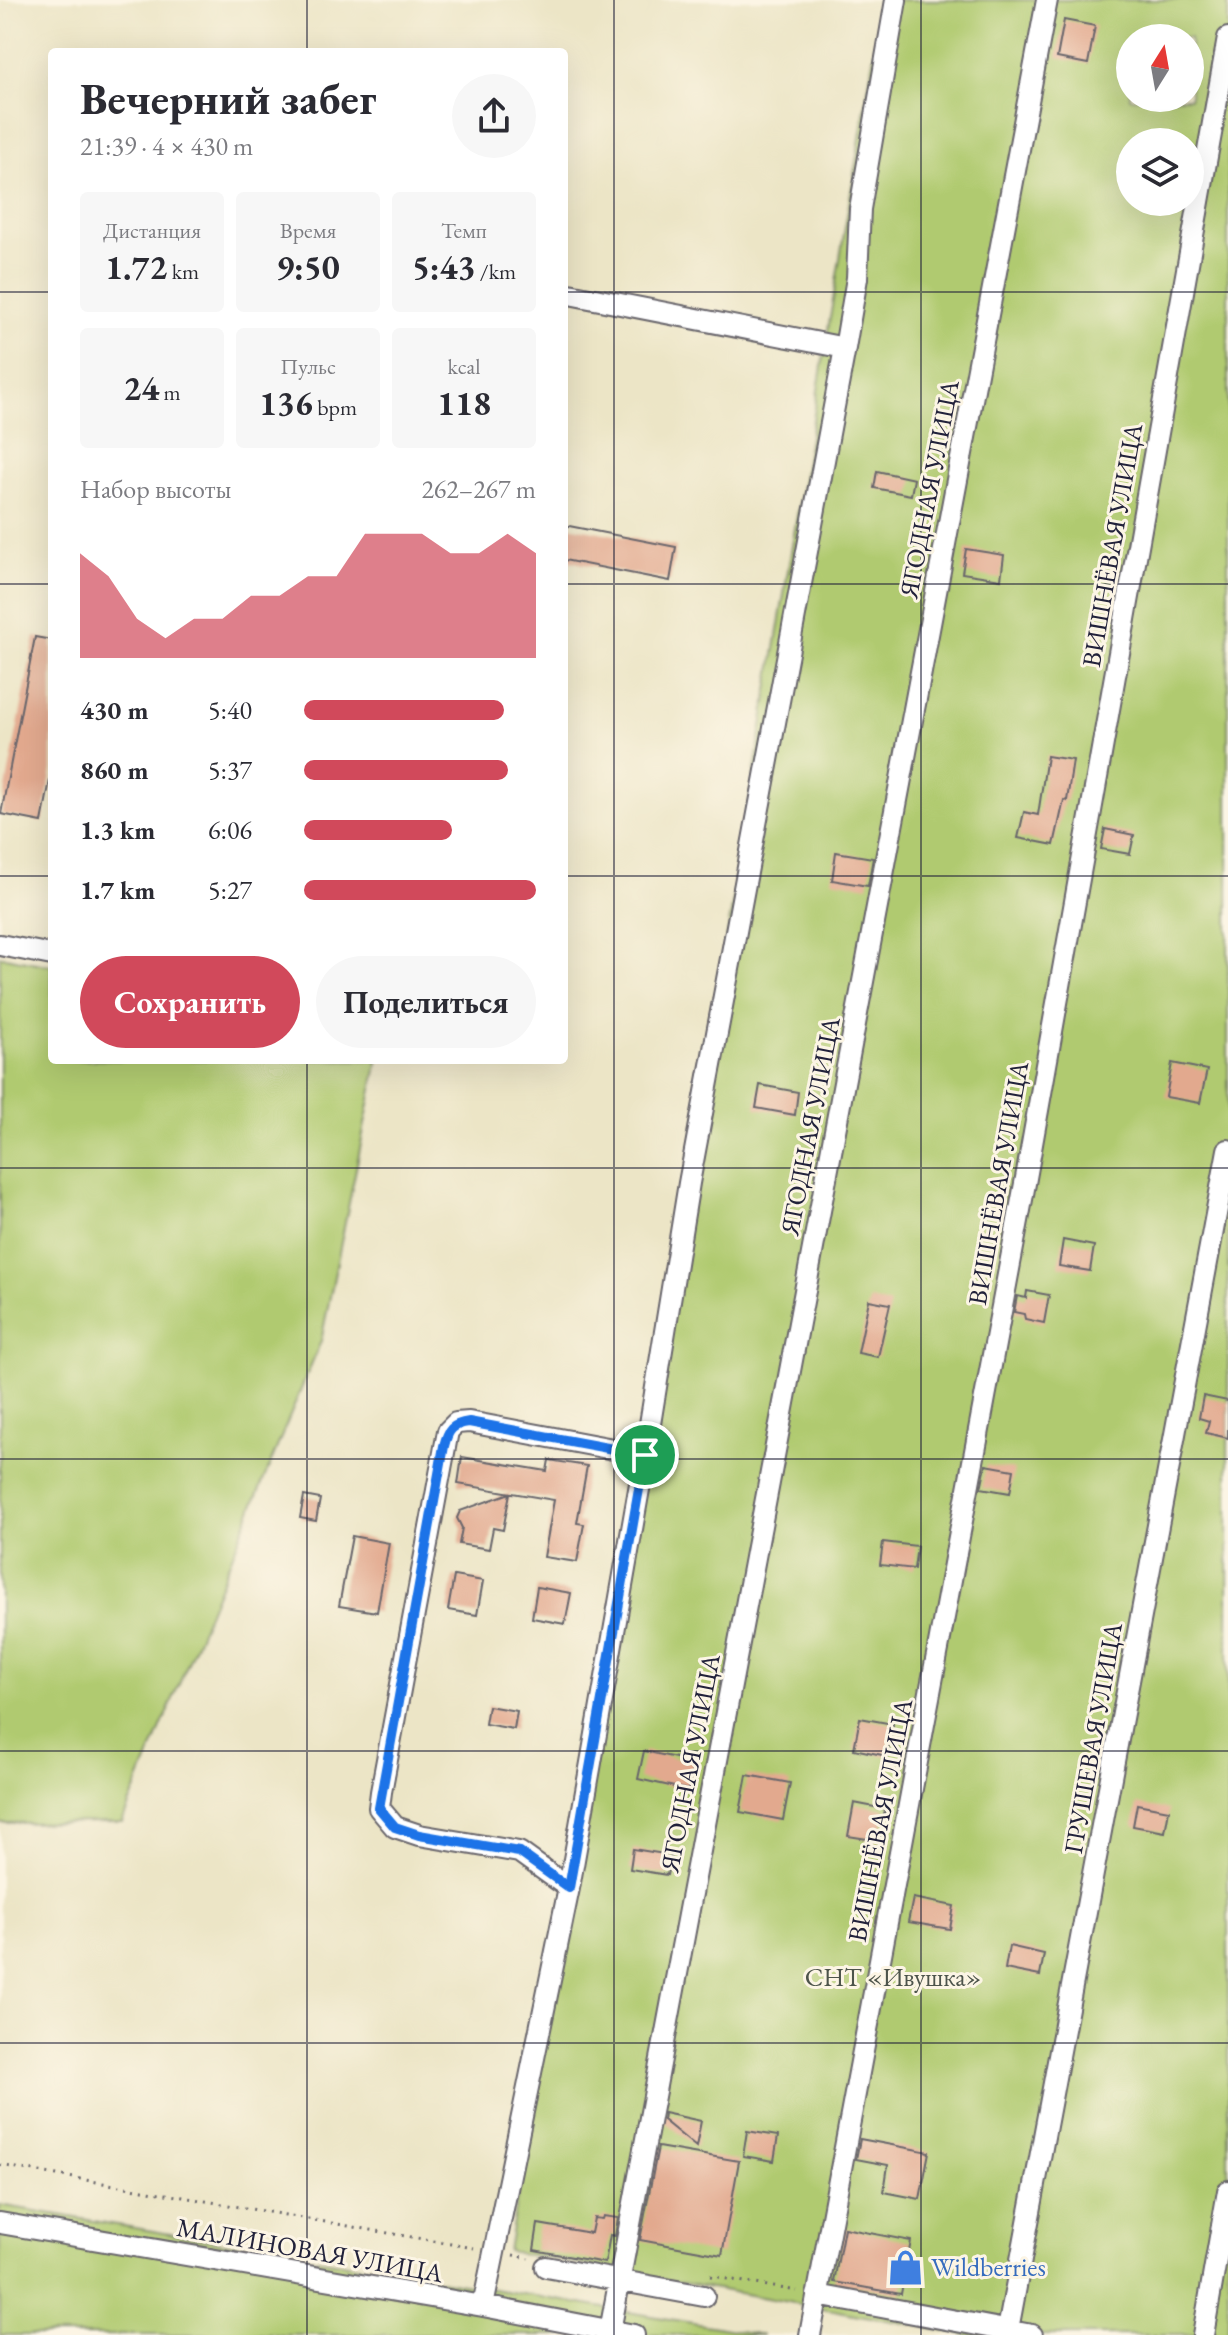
<!DOCTYPE html>
<html lang="ru">
<meta charset="utf-8">
<style>
:root{--surface:#fff;--page:#f7f7f7;--text:#2b2b33;--muted:#7c7c81;--accent:#d1495b}
body{margin:0;font-family:"EB Garamond",serif;background:var(--page);color:var(--text);height:100vh;display:flex;flex-direction:column;font-size:30px;white-space:nowrap}
*{box-sizing:border-box;margin:0}
p{font-size:26px;color:var(--muted)}
.icon{flex:none;width:44px;height:44px;fill:none;stroke:currentColor;stroke-width:2;stroke-linecap:round;stroke-linejoin:round}
.map{position:relative;flex:1;overflow:hidden}
.side{position:absolute;left:48px;top:48px;width:520px;height:1016px;display:flex;flex-direction:column;background:var(--surface);border-radius:8px;box-shadow:0 8px 32px #0002}
.side>*{flex:none}
.needle{width:52px;rotate:11deg}
.tools{position:absolute;left:1116px;top:24px;display:grid;gap:16px}
.tools a{display:grid;place-items:center;width:88px;height:88px;border-radius:50%;background:var(--surface);box-shadow:0 8px 32px #0002;font-size:40px}
.pin{position:absolute;display:grid;place-items:center;width:68px;height:68px;color:#fff;margin:-34px;border:4px solid #fff;border-radius:50%;box-shadow:0 2px 8px #0007}
.round{display:grid;place-items:center;flex:none;width:84px;height:84px;border-radius:42px;background:var(--page)}
.headline{display:flex;align-items:center;justify-content:space-between;height:136px;padding:0 32px}
h1{font-size:44px;font-weight:700;line-height:60px}
.stats{display:grid;grid-template-columns:repeat(3,1fr);gap:12px;height:136px;padding:8px 32px}
.stats div{display:grid;align-content:center;border-radius:8px;background:var(--page);text-align:center}
.stats b{font-size:34px;font-weight:700}
.stats small{font-size:22px;font-weight:400}
.stats p{font-size:22px}
.chart{height:224px;padding:16px 32px}
.chart p{display:flex;justify-content:space-between}
.chart svg{width:100%;height:144px;margin-top:8px;fill:var(--accent);opacity:.7}
.button{display:flex;gap:16px;margin-top:auto;padding:16px 32px}
.button a{flex:1;height:92px;border-radius:48px;background:var(--accent);color:#fff;font-size:32px;font-weight:700;line-height:92px;text-align:center}
.button a+a{background:var(--page);color:var(--text)}
ul{padding:0 32px;list-style:none;font-size:26px}
li{display:grid;grid-template-columns:128px 96px 1fr;align-items:center;height:60px}
li i{height:20px;border-radius:10px;background:var(--accent)}
.map>svg:first-child{display:block}
</style>
<div class="map">
<svg width="1228" height="2335" viewBox="0 0 1228 2335">
<rect width="100%" height="100%" fill="#fcf5e5"/>
<filter id="ink" filterUnits="userSpaceOnUse"><feTurbulence type="fractalNoise" baseFrequency=".0125" numOctaves="2"/><feDisplacementMap in="SourceGraphic" scale="16" xChannelSelector="R" yChannelSelector="G"/><feConvolveMatrix kernelMatrix="1 2 1 2 8 2 1 2 1" color-interpolation-filters="sRGB"/></filter>
<filter id="wash" filterUnits="userSpaceOnUse"><feTurbulence type="fractalNoise" baseFrequency=".006" numOctaves="4" result="noise"/><feDisplacementMap in="SourceGraphic" scale="32" xChannelSelector="R" yChannelSelector="G"/><feGaussianBlur stdDeviation="1.8" result="paint"/><feColorMatrix in="noise" values="0 0 0 0 0 0 0 0 0 0 0 0 0 0 0 0 0 1.4 0 .05"/><feComposite in="paint" operator="in"/></filter>
<g filter="url(#wash)">
<rect width="100%" height="100%" fill="#ece5c6"/>
<path fill="#b0ca70" stroke="#697656" stroke-width="2" fill-rule="evenodd" d="M883,0H1228V2335H969L508,2251ZM1130,38H1190V98H1130ZM1130,142H1190V202H1130Z
M0,956L52,966V1060H378L321,1341L122,1822L0,1823Z
M0,2205L763,2335H0Z"/>
<g id="blocks">
<path fill="#e2a98e" d="M1064,20L1095,26L1088,64L1057,58Z
M877,471L914,479L911,495L874,488Z
M564,525L676,547L670,581L564,560Z
M966,549L1004,555L1001,579L962,573Z
M35,637L52,640V770L42,822L1,814Z
M1047,756L1073,760L1067,801L1064,800L1054,845L1018,838L1024,812L1038,815Z
M1105,829L1134,835L1130,854L1101,849Z
M836,852L873,858L868,886L832,880Z
M1172,1063L1207,1070L1200,1103L1166,1097Z
M760,1085L798,1092L795,1115L756,1108Z
M1063,1240L1094,1246L1090,1271L1059,1266Z
M1027,1291L1049,1295L1044,1323L1025,1319L1024,1314L1014,1312L1017,1296L1026,1298Z
M869,1300L890,1304L878,1357L858,1353Z
M1203,1396L1228,1401V1438L1206,1433L1209,1421L1199,1418Z
M462,1457L547,1471L549,1460L587,1466L577,1523L584,1524L577,1562L544,1557L554,1500L458,1484Z
M986,1465L1014,1470L1010,1493L981,1488Z
M510,1493L503,1530L493,1528L489,1549L459,1544L462,1528L457,1518L460,1511Z
M304,1496L320,1499L316,1521L300,1518Z
M352,1536L389,1543L377,1612L339,1606Z
M883,1542L917,1546L914,1569L880,1565Z
M454,1576L483,1581L477,1615L448,1610Z
M537,1587L571,1593L565,1624L532,1618Z
M488,1706L517,1711L514,1729L485,1724Z
M860,1718L893,1724L887,1756L854,1749Z
M644,1751L694,1762L688,1790L638,1779Z
M747,1775L790,1783L783,1820L740,1812Z
M854,1803L885,1809L880,1841L848,1836Z
M1137,1804L1169,1810L1165,1832L1133,1826Z
M633,1849L671,1855L667,1875L630,1869Z
M913,1898L954,1906L950,1929L908,1922Z
M1009,1946L1044,1954L1040,1976L1005,1969Z
M664,2113L701,2121L696,2147L663,2120Z
M747,2131L778,2136L774,2161L743,2156Z
M860,2139L929,2152L920,2199L884,2192L888,2165L856,2159Z
M658,2147L739,2161L722,2255L640,2240Z
M603,2216L618,2218L615,2236L610,2235L605,2263L534,2250L538,2224L591,2233L594,2218L602,2219Z
M844,2228L911,2241L901,2294L834,2282Z"/>
</g>
</g>
<g filter="url(#ink)">
<use href="#blocks" fill-opacity="0" stroke="#69666c" stroke-width="2"/>
<g fill="none" stroke-linecap="round" stroke-linejoin="round">
<defs>
<path id="minor" d="M564,293L845,348
M0,945L52,955
M569,1888L519,1852L419,1835L395,1827L379,1808L381,1792L448,1431L456,1423L469,1422L645,1455
M0,2223L483,2306L634,2335
M546,2267L704,2296
M817,2295L1032,2335
M483,2306L569,1888L645,1455L689,1183L845,348L857,278L860,209L896,0
M610,2331L1047,0
M810,2335L1026,1178L1228,38
M1007,2335L1228,1150
M1203,2335L1228,2191"/>
</defs>
<use href="#minor" stroke="#69666c" stroke-width="24"/>
<path stroke="#69666c" stroke-width="3" stroke-dasharray="2 6" stroke-linecap="butt" d="M0,2165L474,2248
M513,2255L529,2258
M710,2276L797,2291"/>
<use href="#minor" stroke="#fff" stroke-width="20"/>
</g>
</g>
<g fill="none" stroke-linecap="round" stroke-linejoin="round" filter="url(#ink)">
<defs>
<path id="route" d="M469,1422L645,1455L569,1888L519,1852L419,1835L395,1827L379,1808L444,1446C448,1430 452,1424 469,1422Z"/>
</defs>
<use href="#route" stroke="#fff" stroke-width="16"/>
<use href="#route" stroke="#1a73e8" stroke-width="10"/>
</g>
<path fill="none" stroke="#22223b" stroke-width="2" stroke-opacity="0.55" d="M307,0V52M614,0V2335M921,0V2335M0,292H52M564,292H1228M0,584H52M564,584H1228M0,876H52M564,876H1228M307,1060V2335M0,1168H1228M0,1459H1228M0,1751H1228M0,2043H1228"/>
<defs>
<symbol id="shop-bare" viewBox="-9 -9 18 18"><path d="M-5-2.5h2.3a2.7 3.5 0 0 1 5.4 0H5L5.5 6h-11ZM-1.5-2.5h3a1.5 2.3 0 0 0-3 0Z" fill="#3f7fe0" stroke="#fcf5e5" stroke-width="2.5" paint-order="stroke"/></symbol>
</defs>
<g fill-rule="evenodd">
<use href="#shop-bare" x="880" y="2242" width="51" height="51"/>
</g>
<g text-anchor="middle" dominant-baseline="central" stroke-width="6" stroke-linejoin="round" paint-order="stroke">
<g font-size="26" fill="#22223b" stroke="#fcf5e5">
<text transform="translate(929 489) rotate(-79)">ЯГОДНАЯ УЛИЦА</text>
<text transform="translate(1112 545) rotate(-80)">ВИШНЁВАЯ УЛИЦА</text>
<text transform="translate(810 1126) rotate(-79)">ЯГОДНАЯ УЛИЦА</text>
<text transform="translate(998 1183) rotate(-80)">ВИШНЁВАЯ УЛИЦА</text>
<text transform="translate(1093 1738) rotate(-80)">ГРУШЕВАЯ УЛИЦА</text>
<text transform="translate(690 1763) rotate(-79)">ЯГОДНАЯ УЛИЦА</text>
<text transform="translate(880 1820) rotate(-79)">ВИШНЁВАЯ УЛИЦА</text>
<text transform="translate(310 2250) rotate(10)">МАЛИНОВАЯ УЛИЦА</text>
</g>
<g font-size="26" fill="#4d544b" stroke="#fcf5e5">
<text x="893" y="1977">СНТ «Ивушка»</text>
</g>
<g font-size="26" fill="#366cbe" stroke="#fcf5e5" text-anchor="start">
<text x="931" y="2267">Wildberries</text>
</g>
</g>
</svg>
<div class="tools">
<a><svg class="needle" viewBox="-14 -14 28 28"><path d="M0-13l5 13h-10z" fill="#e53935"/><path d="M0 13l5-13h-10z" fill="#7c7c81"/></svg></a>
<a><svg class="icon" aria-label="layers" viewBox="0 0 24 24"><path d="M12 4l9 5-9 5-9-5zM3 14l9 5 9-5"/></svg></a>
</div>
<div class="pin" style="left:645px;top:1455px;background:#1e9e55"><svg class="icon" aria-label="arrive" viewBox="0 0 24 24"><path d="M6 21V4h12l-3 4 3 4H6"/></svg></div>
<section class="side">
<div class="headline"><div><h1>Вечерний забег</h1><p>21:39 · 4 × 430 m</p></div><a class="round"><svg class="icon" aria-label="share" viewBox="0 0 24 24"><path d="M12 15V3M7 8l5-5 5 5M5 13v7h14v-7"/></svg></a></div>
<div class="stats">
<div><p>Дистанция</p><b>1.72<small> km</small></b></div>
<div><p>Время</p><b>9:50</b></div>
<div><p>Темп</p><b>5:43<small> /km</small></b></div>
</div>
<div class="stats">
<div><b>24<small> m</small></b></div>
<div><p>Пульс</p><b>136<small> bpm</small></b></div>
<div><p>kcal</p><b>118</b></div>
</div>
<div class="chart"><p><span>Набор высоты</span>262–267 m</p>
<svg viewBox="0 0 160 44" preserveAspectRatio="none"><path d="M0 44V12L10 19L20 32L30 38L40 32L50 32L60 25L70 25L80 19L90 19L100 6L110 6L120 6L130 12L140 12L150 6L160 12V44z"/></svg>
</div>
<ul>
<li><b>430 m</b>5:40<i style="width:86%"></i></li>
<li><b>860 m</b>5:37<i style="width:88%"></i></li>
<li><b>1.3 km</b>6:06<i style="width:64%"></i></li>
<li><b>1.7 km</b>5:27<i style="width:100%"></i></li>
</ul>
<div class="button"><a>Сохранить</a><a>Поделиться</a></div>
</section>
</div>
